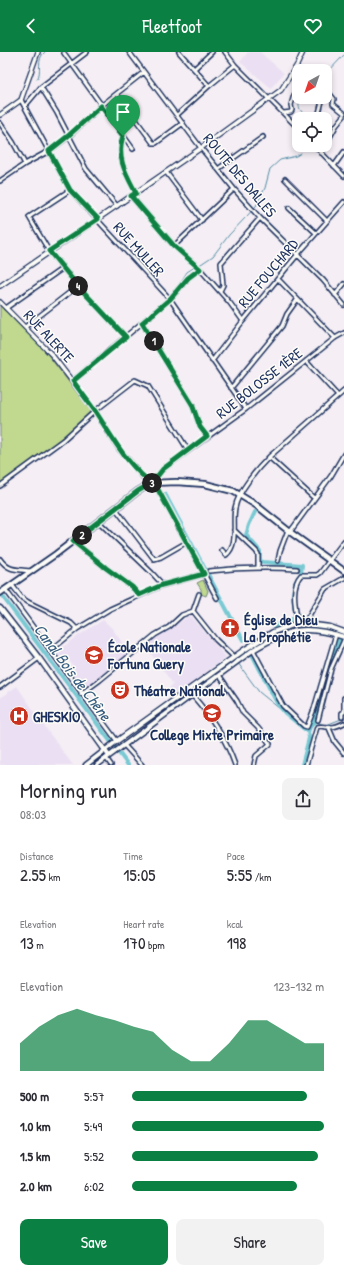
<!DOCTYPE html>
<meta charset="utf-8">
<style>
:root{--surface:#fff;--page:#f2f2f3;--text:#2b2b33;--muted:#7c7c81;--accent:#0b8043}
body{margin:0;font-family:"Patrick Hand",sans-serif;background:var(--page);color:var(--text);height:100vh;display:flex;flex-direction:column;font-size:15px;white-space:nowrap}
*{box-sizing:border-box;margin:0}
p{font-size:13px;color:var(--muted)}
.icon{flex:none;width:22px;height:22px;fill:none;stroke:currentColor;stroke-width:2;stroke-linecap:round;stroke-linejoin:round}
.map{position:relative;height:713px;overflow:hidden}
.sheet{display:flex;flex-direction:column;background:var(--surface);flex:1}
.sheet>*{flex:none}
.needle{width:26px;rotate:220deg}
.tools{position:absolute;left:292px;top:12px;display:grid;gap:8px}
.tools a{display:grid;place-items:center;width:40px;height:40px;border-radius:8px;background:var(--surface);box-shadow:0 2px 6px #0003;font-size:20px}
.pin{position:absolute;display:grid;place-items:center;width:34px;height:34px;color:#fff;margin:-41px -17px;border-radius:50% 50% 50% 0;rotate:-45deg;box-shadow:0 0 4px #0007}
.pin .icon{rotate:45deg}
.km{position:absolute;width:20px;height:20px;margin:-10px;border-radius:50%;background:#222;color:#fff;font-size:11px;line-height:20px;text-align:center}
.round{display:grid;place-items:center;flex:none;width:42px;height:42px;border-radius:8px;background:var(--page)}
.summary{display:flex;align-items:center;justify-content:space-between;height:68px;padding:0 20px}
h1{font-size:22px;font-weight:600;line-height:30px}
.figures{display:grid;grid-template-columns:repeat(3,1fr);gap:6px;height:68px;padding:4px 20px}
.figures div{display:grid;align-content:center}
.figures b{font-size:17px;font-weight:600}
.figures small{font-size:11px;font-weight:400}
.figures p{font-size:11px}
.chart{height:112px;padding:8px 20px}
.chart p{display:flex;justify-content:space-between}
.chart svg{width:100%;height:72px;margin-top:4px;fill:var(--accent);opacity:.7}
.cta{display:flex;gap:8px;margin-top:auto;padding:8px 20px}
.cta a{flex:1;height:46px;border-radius:8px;background:var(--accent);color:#fff;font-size:16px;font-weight:600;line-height:46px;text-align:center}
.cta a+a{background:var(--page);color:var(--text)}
ul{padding:0 20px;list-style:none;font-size:13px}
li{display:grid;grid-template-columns:64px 48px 1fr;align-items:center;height:30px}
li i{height:10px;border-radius:5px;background:var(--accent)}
header{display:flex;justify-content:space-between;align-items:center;height:52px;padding:0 20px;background:var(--accent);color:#fff;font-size:18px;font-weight:600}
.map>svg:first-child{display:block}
</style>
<header><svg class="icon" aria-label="back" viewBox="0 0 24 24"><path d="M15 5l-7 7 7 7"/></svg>Fleetfoot<svg class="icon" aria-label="heart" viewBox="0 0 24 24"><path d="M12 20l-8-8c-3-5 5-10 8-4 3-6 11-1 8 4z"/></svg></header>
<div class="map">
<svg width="344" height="713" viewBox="0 0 344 713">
<rect width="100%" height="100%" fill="#f5eff5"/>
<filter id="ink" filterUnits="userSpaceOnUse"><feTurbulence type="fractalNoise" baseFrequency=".025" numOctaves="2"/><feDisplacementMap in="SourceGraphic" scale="8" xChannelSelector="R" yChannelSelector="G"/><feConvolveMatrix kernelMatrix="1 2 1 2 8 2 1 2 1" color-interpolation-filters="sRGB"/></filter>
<g filter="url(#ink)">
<path fill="#ebe0f3" d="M248,0H260L284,21L271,36L240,10Z
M190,563L226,605L171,647L166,639L173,632L145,594Z
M103,568L112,576L130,602L85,637L68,617L72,613L66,604L61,606L56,600L82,581Z
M17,634L50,682L73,713H0V646Z"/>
<path fill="#c0d98f" stroke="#6e8476" d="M0,253L45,299L92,360C63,386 33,410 0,432Z
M203,528L208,539L206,544L201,542V537L197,531Z"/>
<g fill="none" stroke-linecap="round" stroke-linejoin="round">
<path stroke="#538ba4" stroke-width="1" d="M325,23L344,3
M37,27C43,20 35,7 45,0
M302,60C297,54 298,50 304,45
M198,214L213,204L229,183L247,164L256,154L265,136L270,117L280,108L296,104L301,101
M177,236L187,220L195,215
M238,611L259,640L285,661
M314,670L326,673L344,666
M327,672L330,674L334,684"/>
<path stroke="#79c9d3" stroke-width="4" d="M165,442L243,588
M255,460L249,473L246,483L260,499V509L263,510L302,513L301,522
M0,541L128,713
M274,574L293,567L296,564C293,549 290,533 301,522
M253,604L277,651L285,661L308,680L309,686L302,713
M308,680L310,675L314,670L332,607L339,588"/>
<defs>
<path id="minor" d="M129,0L201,96L234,137L260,166L323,228L344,253
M179,0L209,34
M225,0L235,13L299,77
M64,1L133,97
M195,18V16L212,0
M41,35L57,61L86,117L117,154
M325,40L330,42L334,47L333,52L344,61
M117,42L153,91H156L183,71
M21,48L70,138L170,247L246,357
M25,54L41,35L87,0
M284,61L291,60L292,58L291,53L294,43
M177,63L209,34L235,13
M319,67L318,65L323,45
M0,71L13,90L25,112
M123,84C116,106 126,122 136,141
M314,93L344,124
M321,101L336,74L344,64
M334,114L344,100
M218,117L263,85
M166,120L202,168
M285,127L327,169
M0,129L25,112L49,99L68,85L101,54L144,20
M70,138L29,165L49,199L78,234L126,285
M131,144L174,194L199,216L230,251L243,269
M289,156L316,181
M174,194L234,137
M278,227L335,286
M220,239L223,233L221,211L260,166
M335,243L344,232
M6,256L63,216
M142,271L192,352L200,375L207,384
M25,275L78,234
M212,309L243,269L298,202L344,150
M306,309L338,344
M73,329L170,247L188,226L200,217
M231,336L282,274L287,262L297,248
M269,405L314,446
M0,434L63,388L95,359L135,328L148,334L188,398
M116,457L154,507L161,505L187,490
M99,470L152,521L163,533
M234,478L256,499L258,502V516
M290,480L331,424L344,402
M73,489L106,516L132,535L139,543
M222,498L226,503C239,493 232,470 235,456C238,439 258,416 269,405L344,339
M0,507C9,520 18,517 32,519
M278,509L280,499L288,478
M209,519C238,516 267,515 297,517
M12,533L22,546L28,550L71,571L77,577
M5,537L117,689
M217,546L156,434L152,431L163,417L246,357L335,286L344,281
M193,559L199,542
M298,572C296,557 290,535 301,523H317L320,521L344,489
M307,572L308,565L325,537L344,526
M253,598L283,654L304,674L307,675L314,657L336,582
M50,599L77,577L110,557L163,533L204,522
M219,623L237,649L243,661L258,676L270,692L256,704L254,713
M0,635L39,606
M81,642L100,628L155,583L169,575L182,563L193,559L216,588L234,605
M192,643C210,663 226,687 235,713
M342,665V661L344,660V646
M318,668L331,617L344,588
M329,676L335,690L344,701
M124,693L142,713
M106,706L111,713
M306,713L317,675C322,673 326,676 331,675C336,675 340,673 344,671"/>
<path id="tertiary" d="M0,63L21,48L38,0
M0,234L201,96L281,38L297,13L303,0
M0,250L52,303L95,359L119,397L144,426L152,431"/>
<path id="secondary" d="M0,556L39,606L109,704
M86,713L117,689L244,598L273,580L293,573L307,572L330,575L344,580
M97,713L253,598C288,577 304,572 344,585"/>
<path id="primary" d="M0,541L56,502L138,439L152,431L176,430L205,432L233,439L256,453L290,480L344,519"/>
</defs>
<use href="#minor" stroke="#1b2f5e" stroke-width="6"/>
<use href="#tertiary" stroke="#1b2f5e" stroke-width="6"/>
<use href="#secondary" stroke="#1b2f5e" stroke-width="7"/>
<use href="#primary" stroke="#1b2f5e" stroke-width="8"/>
<use href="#minor" stroke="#fdfcf7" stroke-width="3"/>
<use href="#tertiary" stroke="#fdfcf7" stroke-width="3.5"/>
<use href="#secondary" stroke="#fdfcf7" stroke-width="4"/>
<use href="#primary" stroke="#fdfcf7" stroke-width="4.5"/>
</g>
</g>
<g fill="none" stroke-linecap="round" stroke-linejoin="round" filter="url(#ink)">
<defs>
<path id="route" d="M123,84C116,106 126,122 136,141L131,144L174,194L200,217L188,226L170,247L142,271L192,352L200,375L207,384L163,417L152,431L138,439L73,489L106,516L132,535L139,543L162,533L204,522L156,434C128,416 113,386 95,359C88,349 80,339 73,329L126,285L78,234L49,199L98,167L70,138L49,99L68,84L101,54L123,84"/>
</defs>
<use href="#route" stroke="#fff" stroke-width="8"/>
<use href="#route" stroke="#0b8043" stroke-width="5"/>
</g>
<defs>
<symbol id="church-disc" viewBox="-11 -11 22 22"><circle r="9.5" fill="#c8321e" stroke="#fdfcf7"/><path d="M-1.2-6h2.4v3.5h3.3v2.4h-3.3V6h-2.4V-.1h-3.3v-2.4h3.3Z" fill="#fff"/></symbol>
<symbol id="school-disc" viewBox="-11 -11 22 22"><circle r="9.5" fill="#c8321e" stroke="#fdfcf7"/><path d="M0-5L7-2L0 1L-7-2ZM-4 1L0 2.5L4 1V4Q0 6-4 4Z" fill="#fff"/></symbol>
<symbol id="theatre-disc" viewBox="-11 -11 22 22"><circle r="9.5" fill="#c8321e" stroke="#fdfcf7"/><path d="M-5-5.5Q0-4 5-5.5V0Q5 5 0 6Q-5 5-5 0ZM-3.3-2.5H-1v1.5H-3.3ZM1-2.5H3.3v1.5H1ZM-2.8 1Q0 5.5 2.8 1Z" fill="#fff"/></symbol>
<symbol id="hospital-disc" viewBox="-11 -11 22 22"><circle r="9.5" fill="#c8321e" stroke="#fdfcf7"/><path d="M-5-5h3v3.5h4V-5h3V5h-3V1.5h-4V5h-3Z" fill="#fff"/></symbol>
</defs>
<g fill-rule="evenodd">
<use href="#church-disc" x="219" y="565" width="22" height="22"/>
<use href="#school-disc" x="83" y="592" width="22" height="22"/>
<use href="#theatre-disc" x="109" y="627" width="22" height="22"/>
<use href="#school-disc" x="201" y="650" width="22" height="22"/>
<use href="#hospital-disc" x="8" y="653" width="22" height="22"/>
</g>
<g text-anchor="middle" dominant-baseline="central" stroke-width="3" stroke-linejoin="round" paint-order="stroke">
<g font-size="15" fill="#1b2f5e" stroke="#fdfcf7">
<text transform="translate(240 123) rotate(50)">ROUTE DES DALLES</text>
<text transform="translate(139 197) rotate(48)">RUE MULLER</text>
<text transform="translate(268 221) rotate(-50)">RUE FOUCHARD</text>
<text transform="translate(49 284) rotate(47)">RUE ALERTE</text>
<text transform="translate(259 331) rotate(-38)">RUE BOLOSSE 1ÈRE</text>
</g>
<g font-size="15" font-weight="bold" fill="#1b2f5e" stroke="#fdfcf7" text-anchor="start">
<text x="244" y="567">Église de Dieu<tspan x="244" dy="17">La Prophétie</tspan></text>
<text x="108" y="594">École Nationale<tspan x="108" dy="17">Fortuna Guery</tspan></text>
<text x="134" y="638">Théatre National</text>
<text x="33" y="664">GHESKIO</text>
<text x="212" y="682" text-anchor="middle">College Mixte Primaire</text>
</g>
<g font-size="16" font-style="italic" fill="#375d81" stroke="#fdfcf7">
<text transform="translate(73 620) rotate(53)">Canal Bois de Chêne</text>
</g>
</g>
</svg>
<div class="tools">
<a><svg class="needle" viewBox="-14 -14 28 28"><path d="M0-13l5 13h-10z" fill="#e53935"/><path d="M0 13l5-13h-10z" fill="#7c7c81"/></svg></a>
<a><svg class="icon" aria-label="locate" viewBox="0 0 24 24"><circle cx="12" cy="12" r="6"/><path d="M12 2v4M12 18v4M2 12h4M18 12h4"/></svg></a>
</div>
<div class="pin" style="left:123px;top:84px;background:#1e9e55"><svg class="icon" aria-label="arrive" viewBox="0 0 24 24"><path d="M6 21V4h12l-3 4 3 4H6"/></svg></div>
<b class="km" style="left:154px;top:289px">1</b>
<b class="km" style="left:82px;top:483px">2</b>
<b class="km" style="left:152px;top:431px">3</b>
<b class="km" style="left:78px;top:234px">4</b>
</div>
<section class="sheet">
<div class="summary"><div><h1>Morning run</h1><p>08:03</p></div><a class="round"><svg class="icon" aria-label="share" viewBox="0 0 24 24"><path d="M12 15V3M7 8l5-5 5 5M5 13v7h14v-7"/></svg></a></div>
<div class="figures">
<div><p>Distance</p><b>2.55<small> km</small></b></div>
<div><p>Time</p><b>15:05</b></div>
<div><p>Pace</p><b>5:55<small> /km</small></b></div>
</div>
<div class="figures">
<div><p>Elevation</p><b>13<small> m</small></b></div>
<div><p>Heart rate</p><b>170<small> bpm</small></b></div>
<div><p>kcal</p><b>198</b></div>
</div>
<div class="chart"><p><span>Elevation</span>123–132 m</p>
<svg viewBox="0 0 160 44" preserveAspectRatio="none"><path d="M0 44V27L10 17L20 10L30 6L40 10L50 13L60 17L70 20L80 31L90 38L100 38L110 27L120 13L130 13L140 20L150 27L160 27V44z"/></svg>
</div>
<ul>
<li><b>500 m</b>5:57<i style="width:91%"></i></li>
<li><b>1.0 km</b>5:49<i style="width:100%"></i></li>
<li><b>1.5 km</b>5:52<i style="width:97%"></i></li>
<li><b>2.0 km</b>6:02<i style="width:86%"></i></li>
</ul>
<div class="cta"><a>Save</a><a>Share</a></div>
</section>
